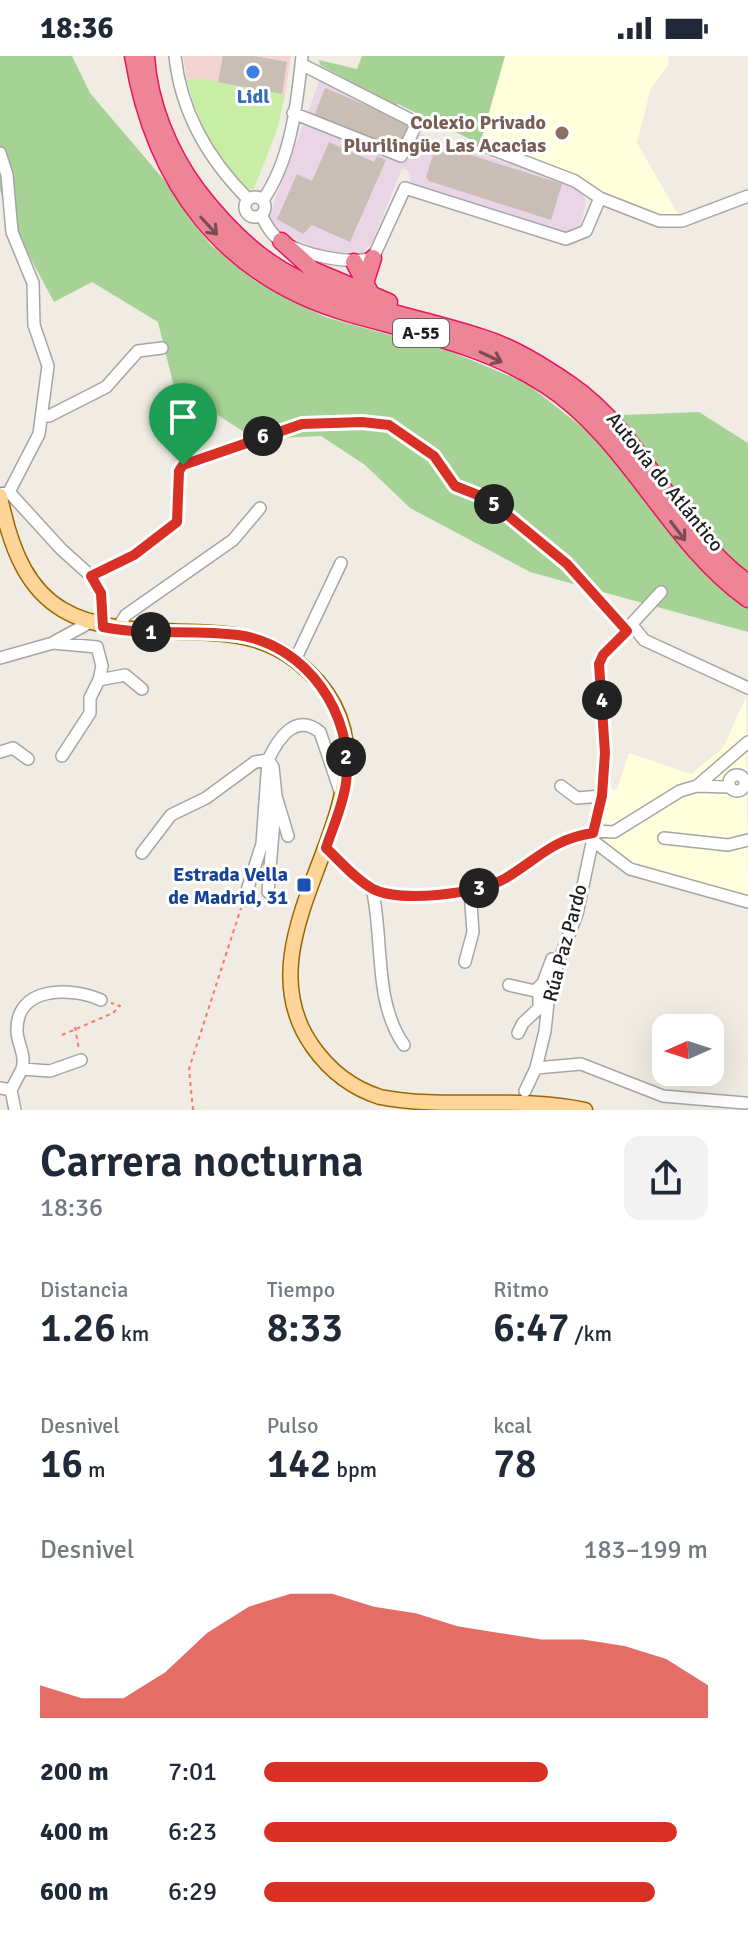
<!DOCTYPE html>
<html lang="es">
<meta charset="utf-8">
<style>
:root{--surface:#fff;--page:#f2f2f3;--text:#1f2937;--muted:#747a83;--accent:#d93025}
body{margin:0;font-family:Signika,sans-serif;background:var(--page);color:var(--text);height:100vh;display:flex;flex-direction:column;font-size:30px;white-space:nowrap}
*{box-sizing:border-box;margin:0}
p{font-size:26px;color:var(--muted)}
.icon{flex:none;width:44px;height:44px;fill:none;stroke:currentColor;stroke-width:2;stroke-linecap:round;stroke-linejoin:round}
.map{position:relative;height:1054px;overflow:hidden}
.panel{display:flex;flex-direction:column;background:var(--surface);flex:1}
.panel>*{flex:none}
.needle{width:52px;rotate:267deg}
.fabs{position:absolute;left:652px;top:958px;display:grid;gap:16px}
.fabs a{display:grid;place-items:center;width:72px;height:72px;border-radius:16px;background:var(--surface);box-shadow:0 8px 32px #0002;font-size:40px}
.pin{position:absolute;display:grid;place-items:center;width:68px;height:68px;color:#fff;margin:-82px -34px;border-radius:50% 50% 50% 0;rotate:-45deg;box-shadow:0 0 8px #0007}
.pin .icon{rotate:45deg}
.km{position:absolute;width:40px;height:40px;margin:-20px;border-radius:50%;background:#222;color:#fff;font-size:22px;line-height:40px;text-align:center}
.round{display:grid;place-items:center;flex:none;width:84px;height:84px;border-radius:16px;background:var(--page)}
.head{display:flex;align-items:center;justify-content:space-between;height:136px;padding:0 40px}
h1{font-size:44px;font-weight:600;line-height:60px}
.stats{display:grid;grid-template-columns:repeat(3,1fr);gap:12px;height:136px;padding:8px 40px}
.stats div{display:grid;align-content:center}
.stats b{font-size:40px;font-weight:600}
.stats small{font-size:22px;font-weight:400}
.stats p{font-size:22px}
.chart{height:224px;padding:16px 40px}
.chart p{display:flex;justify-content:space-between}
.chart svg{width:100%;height:144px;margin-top:8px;fill:var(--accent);opacity:.7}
ul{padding:0 40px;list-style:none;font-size:26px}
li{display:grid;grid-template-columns:128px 96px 1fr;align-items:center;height:60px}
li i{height:20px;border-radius:10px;background:var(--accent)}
.status{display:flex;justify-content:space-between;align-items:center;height:56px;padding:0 40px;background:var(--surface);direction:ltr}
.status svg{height:22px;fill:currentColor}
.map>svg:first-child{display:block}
</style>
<div class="status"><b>18:36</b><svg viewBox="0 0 49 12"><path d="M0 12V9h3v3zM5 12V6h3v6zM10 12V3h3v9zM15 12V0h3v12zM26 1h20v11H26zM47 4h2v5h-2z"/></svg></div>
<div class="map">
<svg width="748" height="1054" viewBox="0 0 748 1054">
<rect width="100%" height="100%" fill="#f0ece3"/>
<path fill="#f2d3d1" d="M183,0H291L285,39L199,22L187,24Z"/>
<path fill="#ead5e6" d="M323,15L416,77L572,128L581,134L586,145L580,175L571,178L411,126L408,115L402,112L372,187L362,198L345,199L318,194L277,174L271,168L269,160Z"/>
<path fill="#ffd" d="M505,0H668L669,8L651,32L637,87L682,165H659L480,88Z
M746,641L748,843L630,810L598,787L608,733L617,734L629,697L691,718L723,692Z"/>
<path fill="#c8eea5" d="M199,22L285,39L277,74L254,133H242C217,99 197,66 187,24Z"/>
<path fill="#a6d395" d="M0,0H72L90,37L165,125L189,162L211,189L254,224L325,261L452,296L526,327L582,371L624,359L699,356L748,387V576L530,516L410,452L365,409L321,380L255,383L174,331L158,266L92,226L54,246L18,179L0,134Z
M362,0H505L480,88L398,48L395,50L320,9L319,4L357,13Z"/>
<path fill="#c8beb6" d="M223,0H255L287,6L282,38L218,26Z
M325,32L411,68L400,97L314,60Z
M329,86L374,106L377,100L386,104L350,186L312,169L303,178L277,163L297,118L312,125Z
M435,93L450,98L452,93L562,128L551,164L429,125L426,121Z"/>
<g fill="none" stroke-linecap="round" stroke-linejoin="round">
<defs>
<path id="minor" d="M175,0C181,57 209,104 248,143
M293,57L401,100L417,67L301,8
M484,90L575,125L600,142
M0,97L7,119L12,176L33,227L34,269L48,310L39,378L9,436L0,438
M245 151a10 10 0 1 1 20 0a10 10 0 1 1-20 0Z
M263,144C291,104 297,48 302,0
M261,159C266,168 271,179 280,184C302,199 348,209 373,202L405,132L566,183L586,175L600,142L659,165H682L748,140
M42,359L49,360L106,331L138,295L162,292
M9,436L61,493L91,520L101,537L103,571
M91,520L134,499L177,466L179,415L183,409L302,368L362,366L389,369L434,400L455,430L488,443L531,477L567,508L627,575
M632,569L644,584L748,632
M116,574L126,559L233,484L260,452
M54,586L89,567
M0,602L53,587L97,591L102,610L99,624L125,619L142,633
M295,604L341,507
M0,696L13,692L28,703
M62,700L90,657V642L99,624
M268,704L273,711L276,740L288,780
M729 727a8 8 0 1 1 16 0a8 8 0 1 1-16 0Z
M561,730L577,742L602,740
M697,730L729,731
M594,775L614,776L680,735L697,730L748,686
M664,782L728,789L748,784
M592,784L630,813L748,846
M326,792C340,805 356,824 373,832C400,847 480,838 506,822C539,802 553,783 593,777
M142,797L171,759L206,742L255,706L268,704C278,683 295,656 320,676L340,735
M372,832C384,883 373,945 404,989
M268,836L276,740
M244,844L262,788L268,704
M465,906L473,876L470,835
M509,929L535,935L543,927L552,903H560
M518,977L523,967L539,952V937
M536,1012L581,1008L663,1040L745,1047
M22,1013C26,999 18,989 17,976C15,929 72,931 101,944
M0,1032L11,1034L15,1054
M11,1034L22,1013L50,1015L81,1004
M525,1035L536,1012L545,975L550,928L577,858L602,740L605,697L599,608L603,599L661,536"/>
<path id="major" d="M0,440C24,563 78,574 191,576C229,577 264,580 295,604C440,718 223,865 313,991C330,1015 352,1032 380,1041C445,1054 518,1039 585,1054"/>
<path id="highway" d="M133,0C154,126 222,220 348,257C415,276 487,290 546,329C630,384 667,485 748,543
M146,0C149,48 169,96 197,134C223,168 258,203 296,222C354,252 419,261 480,281C513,291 543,310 571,329C645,380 675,475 748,527
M281,185L313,214L389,246
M354,206L372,240
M366,224L373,202"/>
</defs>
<use href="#minor" stroke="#a5a5a5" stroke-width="14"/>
<use href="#major" stroke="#986800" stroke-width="17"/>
<use href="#highway" stroke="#e8165c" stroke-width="19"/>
<path stroke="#ff7765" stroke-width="2" stroke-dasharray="4 4" stroke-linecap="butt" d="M75,971L79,994
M62,979L113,957L120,950L111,947
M193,1054L189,1013L241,852"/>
<use href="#minor" stroke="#fff" stroke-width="11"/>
<use href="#major" stroke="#ffd499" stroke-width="14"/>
<use href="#highway" stroke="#ed8597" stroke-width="16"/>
</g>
<defs><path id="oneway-shaft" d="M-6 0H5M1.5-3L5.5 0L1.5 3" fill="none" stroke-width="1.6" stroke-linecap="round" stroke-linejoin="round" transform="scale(2)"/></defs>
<g stroke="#7b4c54">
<use href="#oneway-shaft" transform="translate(209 170) rotate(47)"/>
<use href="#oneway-shaft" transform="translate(491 301) rotate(25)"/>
<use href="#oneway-shaft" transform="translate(678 475) rotate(53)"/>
</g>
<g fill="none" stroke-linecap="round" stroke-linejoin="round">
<defs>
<path id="route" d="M362,366L389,369L434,400L455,430L488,443L567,508L627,575L603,599L599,608L605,697L602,740L593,777C553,783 539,802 506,822C480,838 400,847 373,833C356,824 340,805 326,792C333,771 343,749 346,727C355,659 307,589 238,579C193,573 147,580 103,571L101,537L91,520L134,499L177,466L179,415L183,409L302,368Z"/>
</defs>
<use href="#route" stroke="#fff" stroke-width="16"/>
<use href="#route" stroke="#d93025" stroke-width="10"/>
</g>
<circle fill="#3f7fe0" stroke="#fff" stroke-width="3" cx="253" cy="16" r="8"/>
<circle fill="#8d6e63" stroke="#fff" stroke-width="3" cx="562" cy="77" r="8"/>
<rect fill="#1a4fb4" stroke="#fff" stroke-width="3" x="296" y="821" width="16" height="16" rx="4"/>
<g text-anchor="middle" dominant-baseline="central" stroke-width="6" stroke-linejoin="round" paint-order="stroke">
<rect fill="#fff" stroke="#626262" stroke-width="2" x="393" y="263" width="56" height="28" rx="6"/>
<g font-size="18" font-weight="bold" fill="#1e1e1e">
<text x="421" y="277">A-55</text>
</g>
<g font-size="20" font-weight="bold" fill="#366cbe" stroke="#fff">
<text x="253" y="40">Lidl</text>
</g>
<g font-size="20" font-weight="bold" fill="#785e54" stroke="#fff" text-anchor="end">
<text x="546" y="66">Colexio Privado<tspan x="546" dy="23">Plurilingüe Las Acacias</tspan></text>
</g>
<g font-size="20" fill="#1e1e1e" stroke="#fff">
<text transform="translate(665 426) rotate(51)">Autovía do Atlántico</text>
<text transform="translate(565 887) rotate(-75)">Rúa Paz Pardo</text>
</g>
<g font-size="20" font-weight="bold" fill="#164399" stroke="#fff" text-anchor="end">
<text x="288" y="818">Estrada Vella<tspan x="288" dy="23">de Madrid, 31</tspan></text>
</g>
</g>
</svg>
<div class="fabs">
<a><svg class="needle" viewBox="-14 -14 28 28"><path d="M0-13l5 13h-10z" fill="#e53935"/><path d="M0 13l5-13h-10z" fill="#747a83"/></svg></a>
</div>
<div class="pin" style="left:183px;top:409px;background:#1e9e55"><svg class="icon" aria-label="arrive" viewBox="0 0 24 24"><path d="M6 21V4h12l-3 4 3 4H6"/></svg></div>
<b class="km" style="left:151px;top:576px">1</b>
<b class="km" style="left:346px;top:701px">2</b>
<b class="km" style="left:479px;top:832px">3</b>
<b class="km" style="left:602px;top:644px">4</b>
<b class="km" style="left:494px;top:448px">5</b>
<b class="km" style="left:263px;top:380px">6</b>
</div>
<section class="panel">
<div class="head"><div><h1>Carrera nocturna</h1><p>18:36</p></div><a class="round"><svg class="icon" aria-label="share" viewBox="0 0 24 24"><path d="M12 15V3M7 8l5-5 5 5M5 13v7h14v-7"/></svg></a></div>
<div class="stats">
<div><p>Distancia</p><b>1.26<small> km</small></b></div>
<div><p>Tiempo</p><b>8:33</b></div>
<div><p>Ritmo</p><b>6:47<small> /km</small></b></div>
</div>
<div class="stats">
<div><p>Desnivel</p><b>16<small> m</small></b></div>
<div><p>Pulso</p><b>142<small> bpm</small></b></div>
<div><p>kcal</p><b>78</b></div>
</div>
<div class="chart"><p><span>Desnivel</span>183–199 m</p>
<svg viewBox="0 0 160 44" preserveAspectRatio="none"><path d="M0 44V34L10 38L20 38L30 30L40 18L50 10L60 6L70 6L80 10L90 12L100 16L110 18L120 20L130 20L140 22L150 26L160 34V44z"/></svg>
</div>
<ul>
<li><b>200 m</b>7:01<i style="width:64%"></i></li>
<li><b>400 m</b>6:23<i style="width:93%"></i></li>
<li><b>600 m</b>6:29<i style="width:88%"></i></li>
</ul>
</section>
